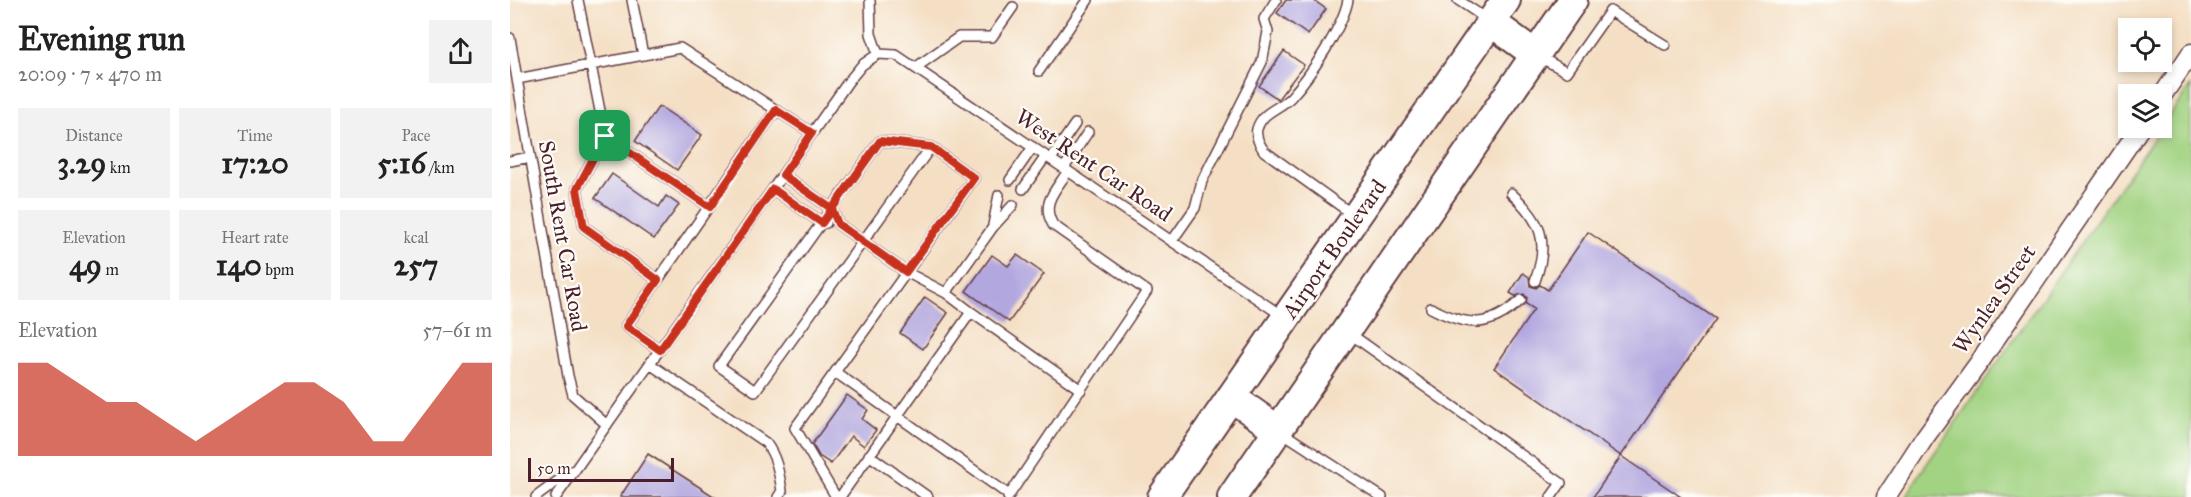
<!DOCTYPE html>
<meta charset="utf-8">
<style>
:root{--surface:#fff;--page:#f2f2f2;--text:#222;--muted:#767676;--accent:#c8321e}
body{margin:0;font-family:"IM FELL Great Primer",serif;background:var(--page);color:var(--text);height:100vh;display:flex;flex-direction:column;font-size:22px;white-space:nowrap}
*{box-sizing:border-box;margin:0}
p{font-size:20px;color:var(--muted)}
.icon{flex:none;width:33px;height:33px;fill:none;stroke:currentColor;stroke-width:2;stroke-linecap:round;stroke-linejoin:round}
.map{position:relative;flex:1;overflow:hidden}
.details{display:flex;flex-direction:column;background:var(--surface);width:510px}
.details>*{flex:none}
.buttons{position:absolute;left:1608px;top:18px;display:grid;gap:12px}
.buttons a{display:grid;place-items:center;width:54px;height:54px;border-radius:0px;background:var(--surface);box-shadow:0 3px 9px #0003;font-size:30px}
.scale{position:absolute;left:18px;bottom:15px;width:146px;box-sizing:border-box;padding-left:6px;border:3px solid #4a1f2b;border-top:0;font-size:16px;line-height:21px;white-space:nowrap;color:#4a1f2b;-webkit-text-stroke:4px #fdfcf7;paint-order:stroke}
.pin{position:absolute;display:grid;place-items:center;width:51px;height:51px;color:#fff;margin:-26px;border-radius:12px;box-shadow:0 3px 9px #0006}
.round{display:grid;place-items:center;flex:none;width:63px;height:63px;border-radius:0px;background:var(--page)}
.headline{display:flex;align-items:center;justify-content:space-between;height:102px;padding:0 18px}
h1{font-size:33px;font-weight:700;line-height:45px}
.metrics{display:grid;grid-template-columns:repeat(3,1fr);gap:9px;height:102px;padding:6px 18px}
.metrics div{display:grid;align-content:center;border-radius:0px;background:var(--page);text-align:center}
.metrics b{font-size:30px;font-weight:700}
.metrics small{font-size:16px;font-weight:400}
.metrics p{font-size:16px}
.chart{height:168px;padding:12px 18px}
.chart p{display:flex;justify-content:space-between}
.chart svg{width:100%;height:108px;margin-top:6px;fill:var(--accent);opacity:.7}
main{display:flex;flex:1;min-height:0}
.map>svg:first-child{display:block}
</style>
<main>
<section class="details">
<div class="headline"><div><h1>Evening run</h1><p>20:09 · 7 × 470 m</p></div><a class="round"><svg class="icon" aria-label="share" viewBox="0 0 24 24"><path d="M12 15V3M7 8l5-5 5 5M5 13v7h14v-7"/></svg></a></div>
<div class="metrics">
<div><p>Distance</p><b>3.29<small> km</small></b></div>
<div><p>Time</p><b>17:20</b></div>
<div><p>Pace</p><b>5:16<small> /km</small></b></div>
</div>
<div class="metrics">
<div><p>Elevation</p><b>49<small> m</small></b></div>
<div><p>Heart rate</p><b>140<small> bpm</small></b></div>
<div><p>kcal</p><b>257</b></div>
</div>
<div class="chart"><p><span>Elevation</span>57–61 m</p>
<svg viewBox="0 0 160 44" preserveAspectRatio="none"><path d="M0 44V6L10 6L20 14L30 22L40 22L50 30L60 38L70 30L80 22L90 14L100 14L110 22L120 38L130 38L140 22L150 6L160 6V44z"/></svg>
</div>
</section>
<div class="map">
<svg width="1681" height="497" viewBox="0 0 1681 497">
<rect width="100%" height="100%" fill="#fdfcf7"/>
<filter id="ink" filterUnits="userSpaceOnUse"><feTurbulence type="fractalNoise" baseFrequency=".0167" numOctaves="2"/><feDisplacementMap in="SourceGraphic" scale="12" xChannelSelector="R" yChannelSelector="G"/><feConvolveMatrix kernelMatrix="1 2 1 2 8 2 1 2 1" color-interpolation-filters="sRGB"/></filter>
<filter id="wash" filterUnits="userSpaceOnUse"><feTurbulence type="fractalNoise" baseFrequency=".008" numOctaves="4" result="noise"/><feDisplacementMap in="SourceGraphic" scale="24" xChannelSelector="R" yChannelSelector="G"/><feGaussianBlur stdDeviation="1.35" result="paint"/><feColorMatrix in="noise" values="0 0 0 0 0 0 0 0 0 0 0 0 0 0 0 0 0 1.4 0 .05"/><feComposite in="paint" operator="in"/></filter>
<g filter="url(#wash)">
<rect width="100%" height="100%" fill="#f4dfc4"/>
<path fill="#a2d382" stroke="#767956" stroke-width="1.5" d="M1681,85V497H1396L1409,475Z"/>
<g id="blocks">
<path fill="#b2a7df" d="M776,0H803L816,9L798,35L767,13Z
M774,51L794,65L768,99L749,86Z
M149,106L192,135L167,170L125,141Z
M102,174L149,207L156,196L169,205L144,239L85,198Z
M1078,232L1206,319L1111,456L984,368L1024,309L1016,304L1017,298L1014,294L1005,296L1000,293L1013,273L1019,277L1020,286L1026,288L1030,285L1038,290Z
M482,255L498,266L507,255L534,274L499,322L456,291Z
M415,297L438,313L413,349L390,333Z
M337,395L358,410L352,419L366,430L354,446L341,436L321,464L309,456L302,444Z
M138,454L205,497H110Z
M1111,456L1171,497H1083Z"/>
</g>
</g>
<g filter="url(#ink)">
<use href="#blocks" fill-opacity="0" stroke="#643c42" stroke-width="1.5"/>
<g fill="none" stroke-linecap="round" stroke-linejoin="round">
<defs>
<path id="service" d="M68,0L95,136L67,189L74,227L148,280
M122,0L133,55
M360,0L361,34L368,54
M838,0C833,27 800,76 781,97C770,109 752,111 747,129C745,137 750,145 754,151L842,214
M948,0L978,20
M0,38L58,376L63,395L97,425
M368,54L386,55L774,317
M1028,56L1057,72L1100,11L1155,45
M405,68L449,37H482L503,7
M529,71L578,0
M7,79L170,48L302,133
M95,136L200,207
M541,159L565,124
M0,161L20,157
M554,168L578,132
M273,175L322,209L328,224L396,272L436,293
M500,180L523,147
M263,189L312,223H316
M513,189L536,156
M1001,193C1031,221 1040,240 1025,281
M483,225L489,195
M662,241L685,208L692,181L752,62L758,32L754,19L766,0
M921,308C958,327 979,329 1011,300
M461,312L571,390
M839,333L1051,483L1041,497
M150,350L116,326L266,110
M140,364L256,443C267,458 269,473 272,491L268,497
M325,372L499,495
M770,431L872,497
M359,455L418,497
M26,497L61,471
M46,497L338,82L352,65L368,54
M326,497L285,428L464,178L421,147L370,141L209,366L245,391L421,147
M330,497L461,312L436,293L483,227L503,205
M498,497L637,291L543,225C530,203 546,190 558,171"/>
<path id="minor" d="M1652,96L1681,53
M1376,497L1415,437L1471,360L1630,128"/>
<path id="primary" d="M981,22L1026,55
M721,397L768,430
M652,497L996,0
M722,497L1063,0"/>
</defs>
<use href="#service" stroke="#643c42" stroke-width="12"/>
<use href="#minor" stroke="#643c42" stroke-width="21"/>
<use href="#primary" stroke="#643c42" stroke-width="32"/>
<use href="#service" stroke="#fff" stroke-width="9"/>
<use href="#minor" stroke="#fff" stroke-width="18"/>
<use href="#primary" stroke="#fff" stroke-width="28"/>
</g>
</g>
<g fill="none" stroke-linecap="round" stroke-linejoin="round" filter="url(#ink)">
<defs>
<path id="route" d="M95,136L200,207L266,110L302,133L273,175L322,209L328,224L396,272L464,178L421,147L370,141L312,223L263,189L150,350L116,326L148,280L74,227L67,189L95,136"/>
</defs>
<use href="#route" stroke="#fff" stroke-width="12"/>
<use href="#route" stroke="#c8321e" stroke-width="8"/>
</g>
<g text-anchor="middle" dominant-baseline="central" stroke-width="4.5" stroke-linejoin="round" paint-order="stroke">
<g font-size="22" fill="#4a1f2b" stroke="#fdfcf7">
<text transform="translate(584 165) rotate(34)">West Rent Car Road</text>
<text transform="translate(53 236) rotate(80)">South Rent Car Road</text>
<text transform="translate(824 249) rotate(-55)">Airport Boulevard</text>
<text transform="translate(1484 299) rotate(-55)">Wynlea Street</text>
</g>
</g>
</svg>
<div class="buttons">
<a><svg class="icon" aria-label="locate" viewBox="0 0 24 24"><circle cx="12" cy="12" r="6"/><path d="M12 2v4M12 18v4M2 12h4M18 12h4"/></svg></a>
<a><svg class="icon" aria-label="layers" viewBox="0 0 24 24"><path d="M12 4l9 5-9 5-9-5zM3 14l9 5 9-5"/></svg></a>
</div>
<div class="scale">50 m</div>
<div class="pin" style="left:95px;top:136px;background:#1e9e55"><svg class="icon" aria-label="arrive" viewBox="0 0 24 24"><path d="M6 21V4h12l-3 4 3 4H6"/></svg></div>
</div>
</main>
